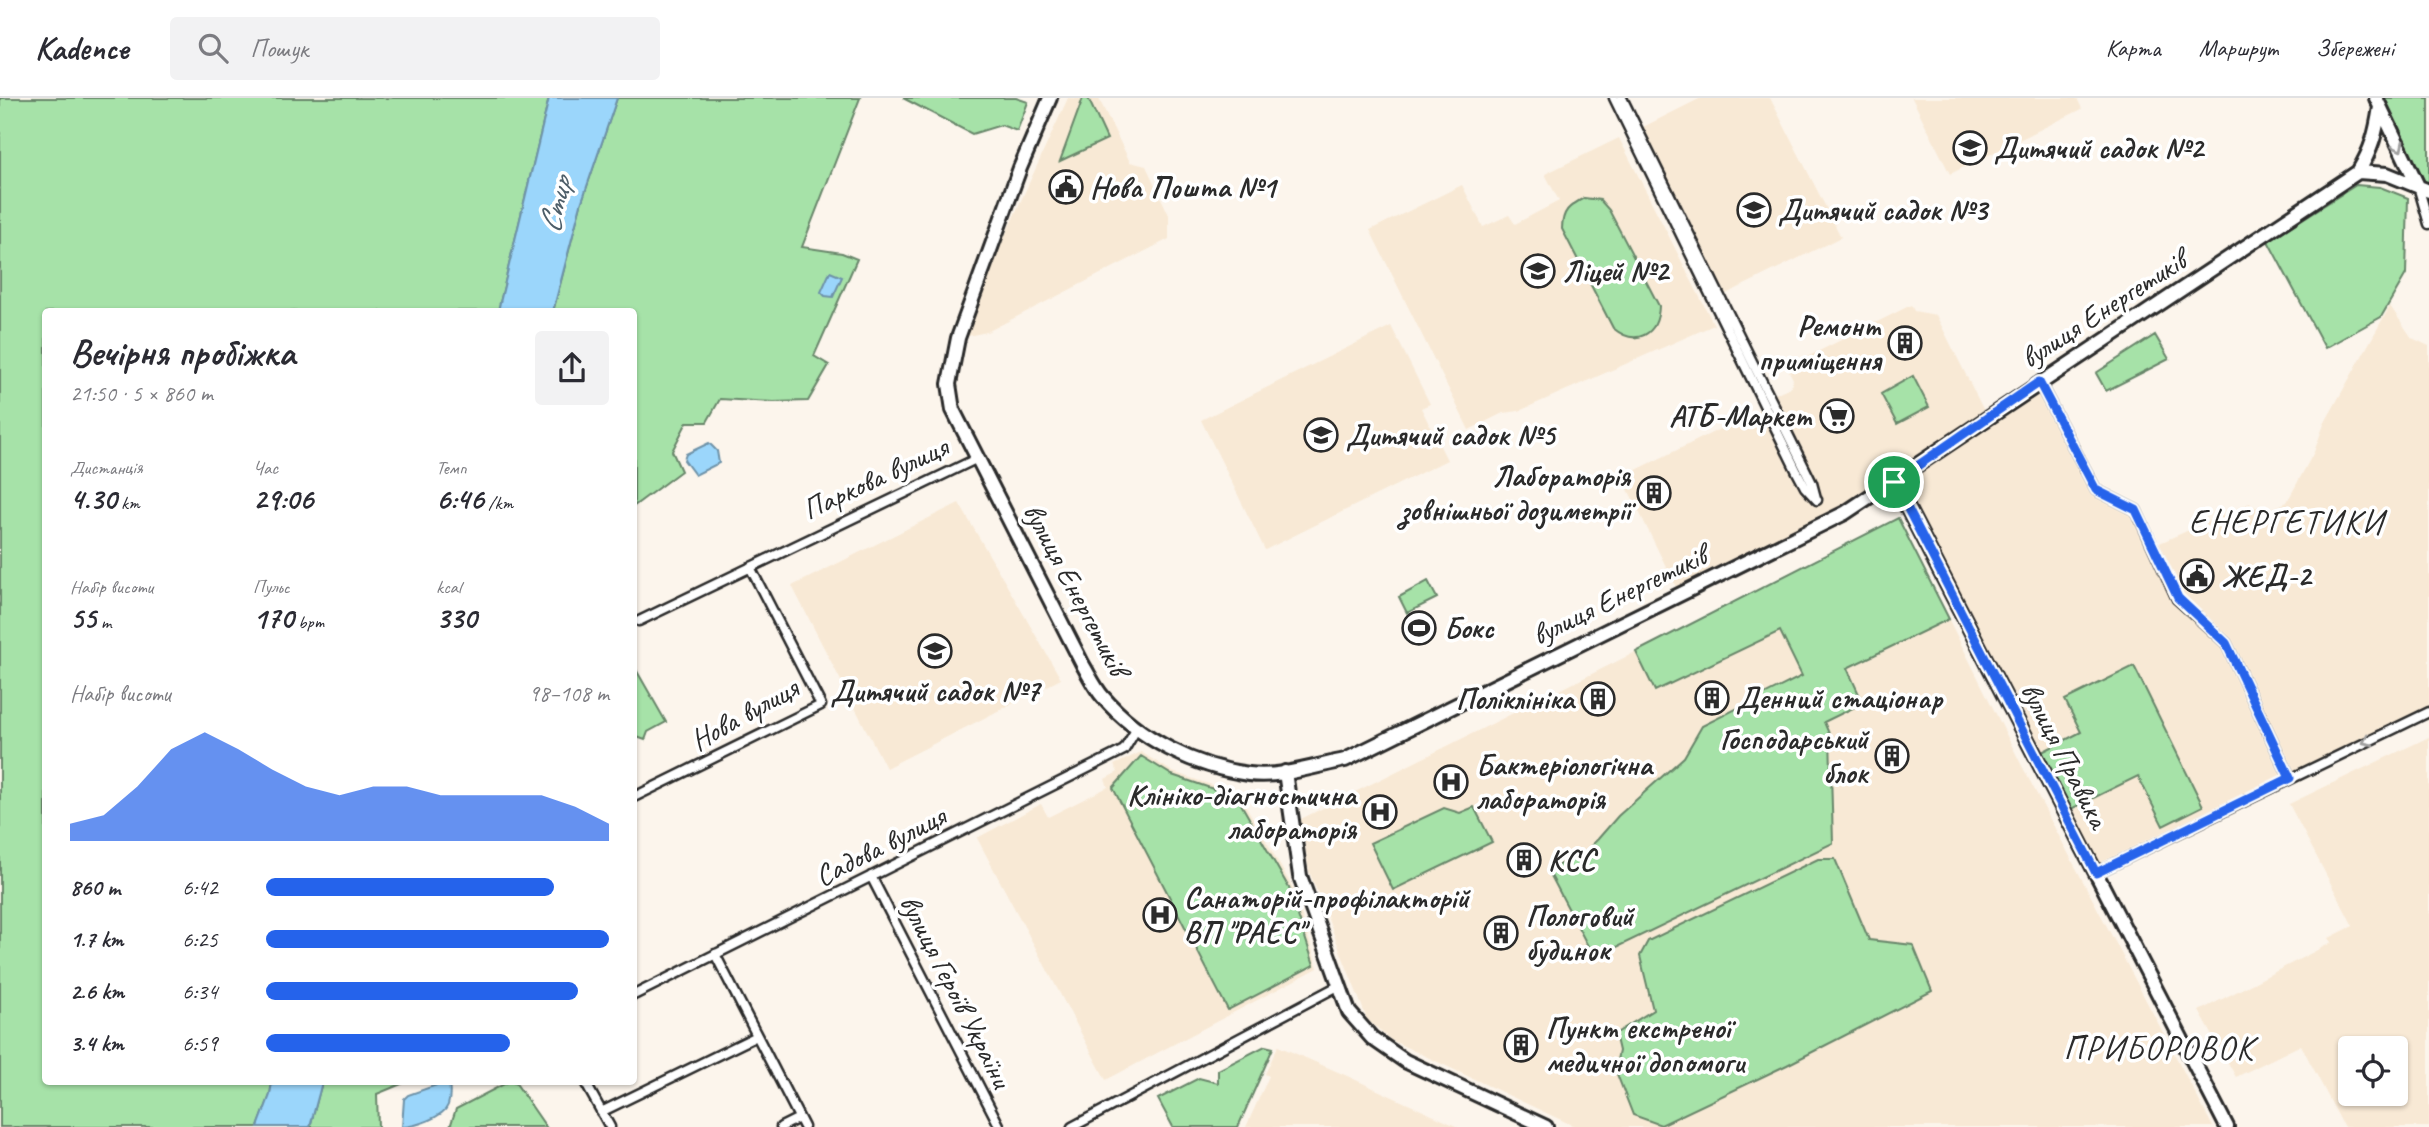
<!DOCTYPE html>
<html lang="uk">
<meta charset="utf-8">
<style>
:root{--surface:#fff;--page:#f2f2f3;--text:#2b2b33;--muted:#7c7c81;--line:#e1e1e2;--accent:#2563eb}
body{margin:0;font-family:Caveat,sans-serif;background:var(--page);color:var(--text);height:100vh;display:flex;flex-direction:column;font-size:26px;white-space:nowrap}
*{box-sizing:border-box;margin:0}
p{font-size:23px;color:var(--muted)}
.icon{flex:none;width:38px;height:38px;fill:none;stroke:currentColor;stroke-width:2;stroke-linecap:round;stroke-linejoin:round}
.map{position:relative;flex:1;overflow:hidden}
.panel{position:absolute;left:42px;top:210px;width:595px;height:777px;display:flex;flex-direction:column;background:var(--surface);border-radius:7px;box-shadow:0 2px 5px #0004}
.panel>*{flex:none}
.fabs{position:absolute;left:2338px;top:938px;display:grid;gap:14px}
.fabs a{display:grid;place-items:center;width:70px;height:70px;border-radius:7px;background:var(--surface);box-shadow:0 2px 5px #0004;font-size:35px}
.pin{position:absolute;display:grid;place-items:center;width:60px;height:60px;color:#fff;margin:-30px;border:4px solid #fff;border-radius:50%;box-shadow:0 2px 7px #0007}
.round{display:grid;place-items:center;flex:none;width:74px;height:74px;border-radius:7px;background:var(--page)}
.overview{display:flex;align-items:center;justify-content:space-between;height:119px;padding:0 28px}
h1{font-size:38px;font-weight:700;line-height:52px}
.metrics{display:grid;grid-template-columns:repeat(3,1fr);gap:10px;height:119px;padding:7px 28px}
.metrics div{display:grid;align-content:center}
.metrics b{font-size:30px;font-weight:700}
.metrics small{font-size:19px;font-weight:400}
.metrics p{font-size:19px}
.chart{height:196px;padding:14px 28px}
.chart p{display:flex;justify-content:space-between}
.chart svg{width:100%;height:126px;margin-top:7px;fill:var(--accent);opacity:.7}
ul{padding:0 28px;list-style:none;font-size:23px}
li{display:grid;grid-template-columns:112px 84px 1fr;align-items:center;height:52px}
li i{height:18px;border-radius:9px;background:var(--accent)}
header{display:flex;align-items:center;gap:42px;box-sizing:border-box;height:98px;padding:0 35px;background:var(--surface);border-bottom:2px solid var(--line)}
header strong{font-size:33px}
nav{display:flex;gap:38px;margin-inline-start:auto;font-size:24px}
.search{width:490px;height:63px;background:var(--page);display:flex;align-items:center;gap:18px;box-sizing:border-box;padding:0 24px;border-radius:7px;color:var(--muted);font-size:26px}
.map>svg:first-child{display:block}
</style>
<header>
<strong>Kadence</strong>
<div class="search"><svg class="icon" aria-label="search" viewBox="0 0 24 24"><circle cx="10" cy="10" r="6"/><path d="M15 15l6 6"/></svg>Пошук</div>
<nav><a>Карта</a><a>Маршрут</a><a>Збережені</a></nav>
</header>
<div class="map">
<svg width="2429" height="1029" viewBox="0 0 2429 1029">
<rect width="100%" height="100%" fill="#fcf5ec"/>
<filter id="ink" filterUnits="userSpaceOnUse"><feTurbulence type="fractalNoise" baseFrequency=".0143" numOctaves="2"/><feDisplacementMap in="SourceGraphic" scale="14" xChannelSelector="R" yChannelSelector="G"/><feConvolveMatrix kernelMatrix="1 2 1 2 8 2 1 2 1" color-interpolation-filters="sRGB"/></filter>
<g filter="url(#ink)">
<path fill="#f8e9d5" fill-rule="evenodd" d="M1068,0L1099,1L1130,64L1146,68L1169,117V141L987,234L958,240Z
M1701,0H1770L1841,139L1722,198L1641,30Z
M1912,0H2077L2082,11L1950,76Z
M1619,40L1714,227L1519,313L1503,315L1469,332L1370,132L1462,87L1483,129L1509,117L1515,126L1559,103L1545,76Z
M1911,207L1914,213L1936,217L1987,319L2039,284L2096,392L2136,412L2153,448L2250,405L2252,408L2268,413L2287,404L2314,354L2324,326L2390,208L2412,240L2429,248V614L2096,775L1894,384L1680,497L1622,379L1775,304L1772,297L1791,289L1793,281L1787,269Z
M1391,228L1430,306L1421,310L1447,362L1265,452L1201,322Z
M959,405L1061,581L886,670L792,488Z
M1898,420L2021,666L2213,1029H1576L1391,942L1367,921L1309,773L1301,721L1760,492Z
M2429,639V1029H2344L2301,947L2236,979L2199,913L2331,845L2329,840L2353,828L2289,706ZM2350,950H2396V996H2350Z
M1141,654L1173,674L1239,696L1293,790L1318,870L1106,982L977,740L1041,706L1048,719L1108,689L1105,681L1118,674L1114,667Z
M1278,948L1345,977L1458,1029H1246L1269,978L1265,976Z"/>
<path fill="#a6e2a8" stroke="#68866a" stroke-width="2" d="M0,0H549L498,213L46,214V984H272L270,997L258,1029H0Z
M617,0H860L802,149L842,155L857,161L814,258L829,267L808,303L774,304L720,301L707,324H687L672,353L681,373L634,408V214H553L581,106Z
M903,0H1016L1028,4L1017,33L1001,27L972,36Z
M1083,0H1088L1107,41L1060,63Z
M2376,0H2429V93L2418,88Z
M2356,87L2380,89L2408,100L2406,176L2381,219L2325,250L2268,143Z
M1584,100L1600,102L1609,112L1659,208C1658,237 1636,249 1613,230L1562,131C1562,113 1569,108 1584,100Z
M2155,237L2169,261L2106,293L2096,275Z
M1913,278L1929,309L1897,326L1881,296Z
M1898,420L1949,521L1847,570L1863,605L1824,624L1830,638L1833,745L1590,862L1589,850L1548,772L1585,754L1598,741L1618,718L1684,659L1702,628L1802,578L1780,533L1655,593L1636,554Z
M1428,483L1437,500L1407,515L1399,499Z
M634,568L666,624L648,634L645,642L634,638Z
M2134,568L2203,708L2163,728L2138,678L2069,712L2040,655L2081,634L2065,602Z
M1141,658L1172,677L1237,699L1289,790L1314,867L1228,912L1113,690Z
M1474,709L1492,744L1393,792L1370,745L1444,710L1460,715Z
M1818,761H1835L1869,842L1913,847L1932,893L1787,967L1661,1027L1633,1017L1615,971L1619,953L1615,936L1653,912L1640,858L1648,843Z
M1265,948L1273,950L1238,1029H1173L1158,1001L1199,980L1218,985V972Z
M322,984H403L404,985L377,996L378,1029H310Z
M508,984H515L546,1029H450L456,1011Z"/>
<path fill="#9bd6fb" stroke="#6e92a8" stroke-width="2" d="M549,0H617L581,106L553,213H498Z
M830,174L842,179L833,199L825,198L821,194Z
M709,345L717,353L719,365L695,377L684,362L686,356Z
M272,984H322L310,1029H258L270,997Z
M445,984H449C450,991 450,1001 448,1007C444,1019 414,1029 402,1029L404,1001L408,997Z"/>
<g fill="none" stroke-linecap="round" stroke-linejoin="round">
<defs>
<path id="street" d="M1614,0L1797,374L1805,389L1817,402
M1622,0L1812,385L1816,400
M2418,88L2429,126
M2039,284L2096,392L2136,412L2177,501L2226,545L2290,680
M639,523L978,360
M634,699L821,607L750,469
M2096,775L2429,614
M871,778L1000,1029
M715,856L804,1029
M634,897L1124,652L1137,630
M585,984L610,1029
M601,1014L757,938
M781,1029L799,1020
M1072,1029L1340,887"/>
<path id="secondary" d="M1050,0L1020,70L958,240L949,286L953,312L1083,567C1089,577 1095,590 1103,599C1139,641 1195,669 1249,676C1280,680 1315,668 1345,662L1845,415L2358,74C2372,51 2376,35 2380,9
M2376,0L2418,88
M2358,74L2387,76L2429,93
M1894,384L2227,1029
M1285,674L1300,778L1349,914L1372,940L1405,963L1546,1029"/>
</defs>
<use href="#street" stroke="#2b2b2b" stroke-width="13"/>
<use href="#secondary" stroke="#2b2b2b" stroke-width="18"/>
<use href="#street" stroke="#fff" stroke-width="8"/>
<use href="#secondary" stroke="#fff" stroke-width="12"/>
</g>
<defs><path id="oneway-chevron" d="M-2-3.5L2.5 0L-2 3.5" fill="none" stroke-width="1.6" stroke-linecap="round" stroke-linejoin="round" transform="scale(1.75)"/></defs>
<g stroke="#a0a0a0">
<use href="#oneway-chevron" transform="translate(2399 49) rotate(64)"/>
<use href="#oneway-chevron" transform="translate(2367 643) rotate(154)"/>
</g>
</g>
<g fill="none" stroke-linecap="round" stroke-linejoin="round" filter="url(#ink)">
<defs>
<path id="route" d="M2039,284L2096,392L2136,412L2178,500L2226,545L2290,680L2096,775L1894,384Z"/>
</defs>
<use href="#route" stroke="#fff" stroke-width="14"/>
<use href="#route" stroke="#2563eb" stroke-width="9"/>
</g>
<defs>
<symbol id="school-ring" viewBox="-11 -11 22 22"><circle r="9.5" fill="#fff" stroke="#2b2b2b" stroke-width="1.5"/><path d="M0-5L7-2L0 1L-7-2ZM-4 1L0 2.5L4 1V4Q0 6-4 4Z" fill="#2b2b2b"/></symbol>
<symbol id="civic-ring" viewBox="-11 -11 22 22"><circle r="9.5" fill="#fff" stroke="#2b2b2b" stroke-width="1.5"/><path d="M-.6-6.5H3V-4.5H.6V-3L4-1V1h2V6H-6V1h2V-1L-.6-3ZM-1.2 2.5V6h2.4V2.5Z" fill="#2b2b2b"/></symbol>
<symbol id="building-ring" viewBox="-11 -11 22 22"><circle r="9.5" fill="#fff" stroke="#2b2b2b" stroke-width="1.5"/><path d="M-4-6H4V6H1V3H-1V6H-4ZM-2.5-4.3h1.7v1.8h-1.7ZM.8-4.3h1.7v1.8H.8ZM-2.5-1h1.7V.8h-1.7ZM.8-1h1.7V.8H.8Z" fill="#2b2b2b"/></symbol>
<symbol id="supermarket-ring" viewBox="-11 -11 22 22"><circle r="9.5" fill="#fff" stroke="#2b2b2b" stroke-width="1.5"/><path d="M-6-5.5h2.5l.6 2H6L4.5 2H-2.5L-4.4-4H-6ZM-1.5 3.2a1.3 1.3 0 1 0 .1 0ZM3 3.2a1.3 1.3 0 1 0 .1 0Z" fill="#2b2b2b"/></symbol>
<symbol id="stadium-ring" viewBox="-11 -11 22 22"><circle r="9.5" fill="#fff" stroke="#2b2b2b" stroke-width="1.5"/><path d="M0-5a6.5 5 0 1 0 0 10a6.5 5 0 1 0 0-10ZM-3.5-1.8h7v3.6h-7Z" fill="#2b2b2b"/></symbol>
<symbol id="hospital-ring" viewBox="-11 -11 22 22"><circle r="9.5" fill="#fff" stroke="#2b2b2b" stroke-width="1.5"/><path d="M-5-5h3v3.5h4V-5h3V5h-3V1.5h-4V5h-3Z" fill="#2b2b2b"/></symbol>
</defs>
<g fill-rule="evenodd">
<use href="#school-ring" x="1951" y="31" width="38" height="38"/>
<use href="#civic-ring" x="1047" y="70" width="38" height="38"/>
<use href="#school-ring" x="1735" y="93" width="38" height="38"/>
<use href="#school-ring" x="1519" y="154" width="38" height="38"/>
<use href="#building-ring" x="1886" y="226" width="38" height="38"/>
<use href="#supermarket-ring" x="1818" y="299" width="38" height="38"/>
<use href="#school-ring" x="1302" y="318" width="38" height="38"/>
<use href="#building-ring" x="1635" y="376" width="38" height="38"/>
<use href="#civic-ring" x="2178" y="459" width="38" height="38"/>
<use href="#stadium-ring" x="1400" y="511" width="38" height="38"/>
<use href="#school-ring" x="916" y="534" width="38" height="38"/>
<use href="#building-ring" x="1693" y="581" width="38" height="38"/>
<use href="#building-ring" x="1579" y="582" width="38" height="38"/>
<use href="#building-ring" x="1873" y="639" width="38" height="38"/>
<use href="#hospital-ring" x="1432" y="665" width="38" height="38"/>
<use href="#hospital-ring" x="1361" y="695" width="38" height="38"/>
<use href="#building-ring" x="1505" y="743" width="38" height="38"/>
<use href="#hospital-ring" x="1141" y="798" width="38" height="38"/>
<use href="#building-ring" x="1482" y="816" width="38" height="38"/>
<use href="#building-ring" x="1502" y="928" width="38" height="38"/>
</g>
<g text-anchor="middle" dominant-baseline="central" stroke-width="7" stroke-linejoin="round" paint-order="stroke">
<g font-size="30" font-weight="bold" fill="#2b2b2b" stroke="#fff" text-anchor="start">
<text x="1994" y="50">Дитячий садок №2</text>
<text x="1090" y="89">Нова Пошта №1</text>
<text x="1778" y="112">Дитячий садок №3</text>
<text x="1562" y="173">Ліцей №2</text>
<text x="1881" y="228" text-anchor="end">Ремонт<tspan x="1881" dy="34">приміщення</tspan></text>
<text x="1812" y="318" text-anchor="end">АТБ-Маркет</text>
<text x="1346" y="337">Дитячий садок №5</text>
<text x="1630" y="378" text-anchor="end">Лабораторія<tspan x="1630" dy="34">зовнішньої дозиметрії</tspan></text>
<text x="2222" y="478">ЖЕД-2</text>
<text x="1444" y="530">Бокс</text>
<text x="935" y="593" text-anchor="middle">Дитячий садок №7</text>
<text x="1736" y="600">Денний стаціонар</text>
<text x="1574" y="601" text-anchor="end">Поліклініка</text>
<text x="1868" y="641" text-anchor="end">Господарський<tspan x="1868" dy="34">блок</tspan></text>
<text x="1476" y="667">Бактеріологічна<tspan x="1476" dy="34">лабораторія</tspan></text>
<text x="1356" y="697" text-anchor="end">Клініко-діагностична<tspan x="1356" dy="34">лабораторія</tspan></text>
<text x="1548" y="762">КСС</text>
<text x="1184" y="800">Санаторій-профілакторій<tspan x="1184" dy="34">ВП "РАЕС"</tspan></text>
<text x="1526" y="818">Пологовий<tspan x="1526" dy="34">будинок</tspan></text>
<text x="1546" y="930">Пункт екстреної<tspan x="1546" dy="34">медичної допомоги</tspan></text>
</g>
<g font-size="30" fill="#2b2b2b" stroke="#fff">
<text transform="translate(2103 211) rotate(-33)">вулиця Енергетиків</text>
<text transform="translate(875 380) rotate(-25)">Паркова вулиця</text>
<text transform="translate(1076 491) rotate(62)">вулиця Енергетиків</text>
<text transform="translate(1619 497) rotate(-26)">вулиця Енергетиків</text>
<text transform="translate(744 616) rotate(-29)">Нова вулиця</text>
<text transform="translate(2065 657) rotate(63)">вулиця Правика</text>
<text transform="translate(880 748) rotate(-27)">Садова вулиця</text>
<text transform="translate(956 893) rotate(63)">вулиця Героїв України</text>
</g>
<g font-size="32" font-style="italic" fill="#4d5e69" stroke="#fff">
<text transform="translate(555 107) rotate(-76)">Стир</text>
</g>
<g font-size="33" letter-spacing="2" fill="#2b2b2b" stroke="#fff">
<text x="2287" y="424">ЕНЕРГЕТИКИ</text>
<text x="2159" y="950">ПРИБОРОВОК</text>
</g>
</g>
</svg>
<div class="fabs">
<a><svg class="icon" aria-label="locate" viewBox="0 0 24 24"><circle cx="12" cy="12" r="6"/><path d="M12 2v4M12 18v4M2 12h4M18 12h4"/></svg></a>
</div>
<div class="pin" style="left:1894px;top:384px;background:#1e9e55"><svg class="icon" aria-label="arrive" viewBox="0 0 24 24"><path d="M6 21V4h12l-3 4 3 4H6"/></svg></div>
<section class="panel">
<div class="overview"><div><h1>Вечірня пробіжка</h1><p>21:50 · 5 × 860 m</p></div><a class="round"><svg class="icon" aria-label="share" viewBox="0 0 24 24"><path d="M12 15V3M7 8l5-5 5 5M5 13v7h14v-7"/></svg></a></div>
<div class="metrics">
<div><p>Дистанція</p><b>4.30<small> km</small></b></div>
<div><p>Час</p><b>29:06</b></div>
<div><p>Темп</p><b>6:46<small> /km</small></b></div>
</div>
<div class="metrics">
<div><p>Набір висоти</p><b>55<small> m</small></b></div>
<div><p>Пульс</p><b>170<small> bpm</small></b></div>
<div><p>kcal</p><b>330</b></div>
</div>
<div class="chart"><p><span>Набір висоти</span>98–108 m</p>
<svg viewBox="0 0 160 44" preserveAspectRatio="none"><path d="M0 44V38L10 35L20 25L30 12L40 6L50 12L60 19L70 25L80 28L90 25L100 25L110 28L120 28L130 28L140 28L150 32L160 38V44z"/></svg>
</div>
<ul>
<li><b>860 m</b>6:42<i style="width:84%"></i></li>
<li><b>1.7 km</b>6:25<i style="width:100%"></i></li>
<li><b>2.6 km</b>6:34<i style="width:91%"></i></li>
<li><b>3.4 km</b>6:59<i style="width:71%"></i></li>
</ul>
</section>
</div>
